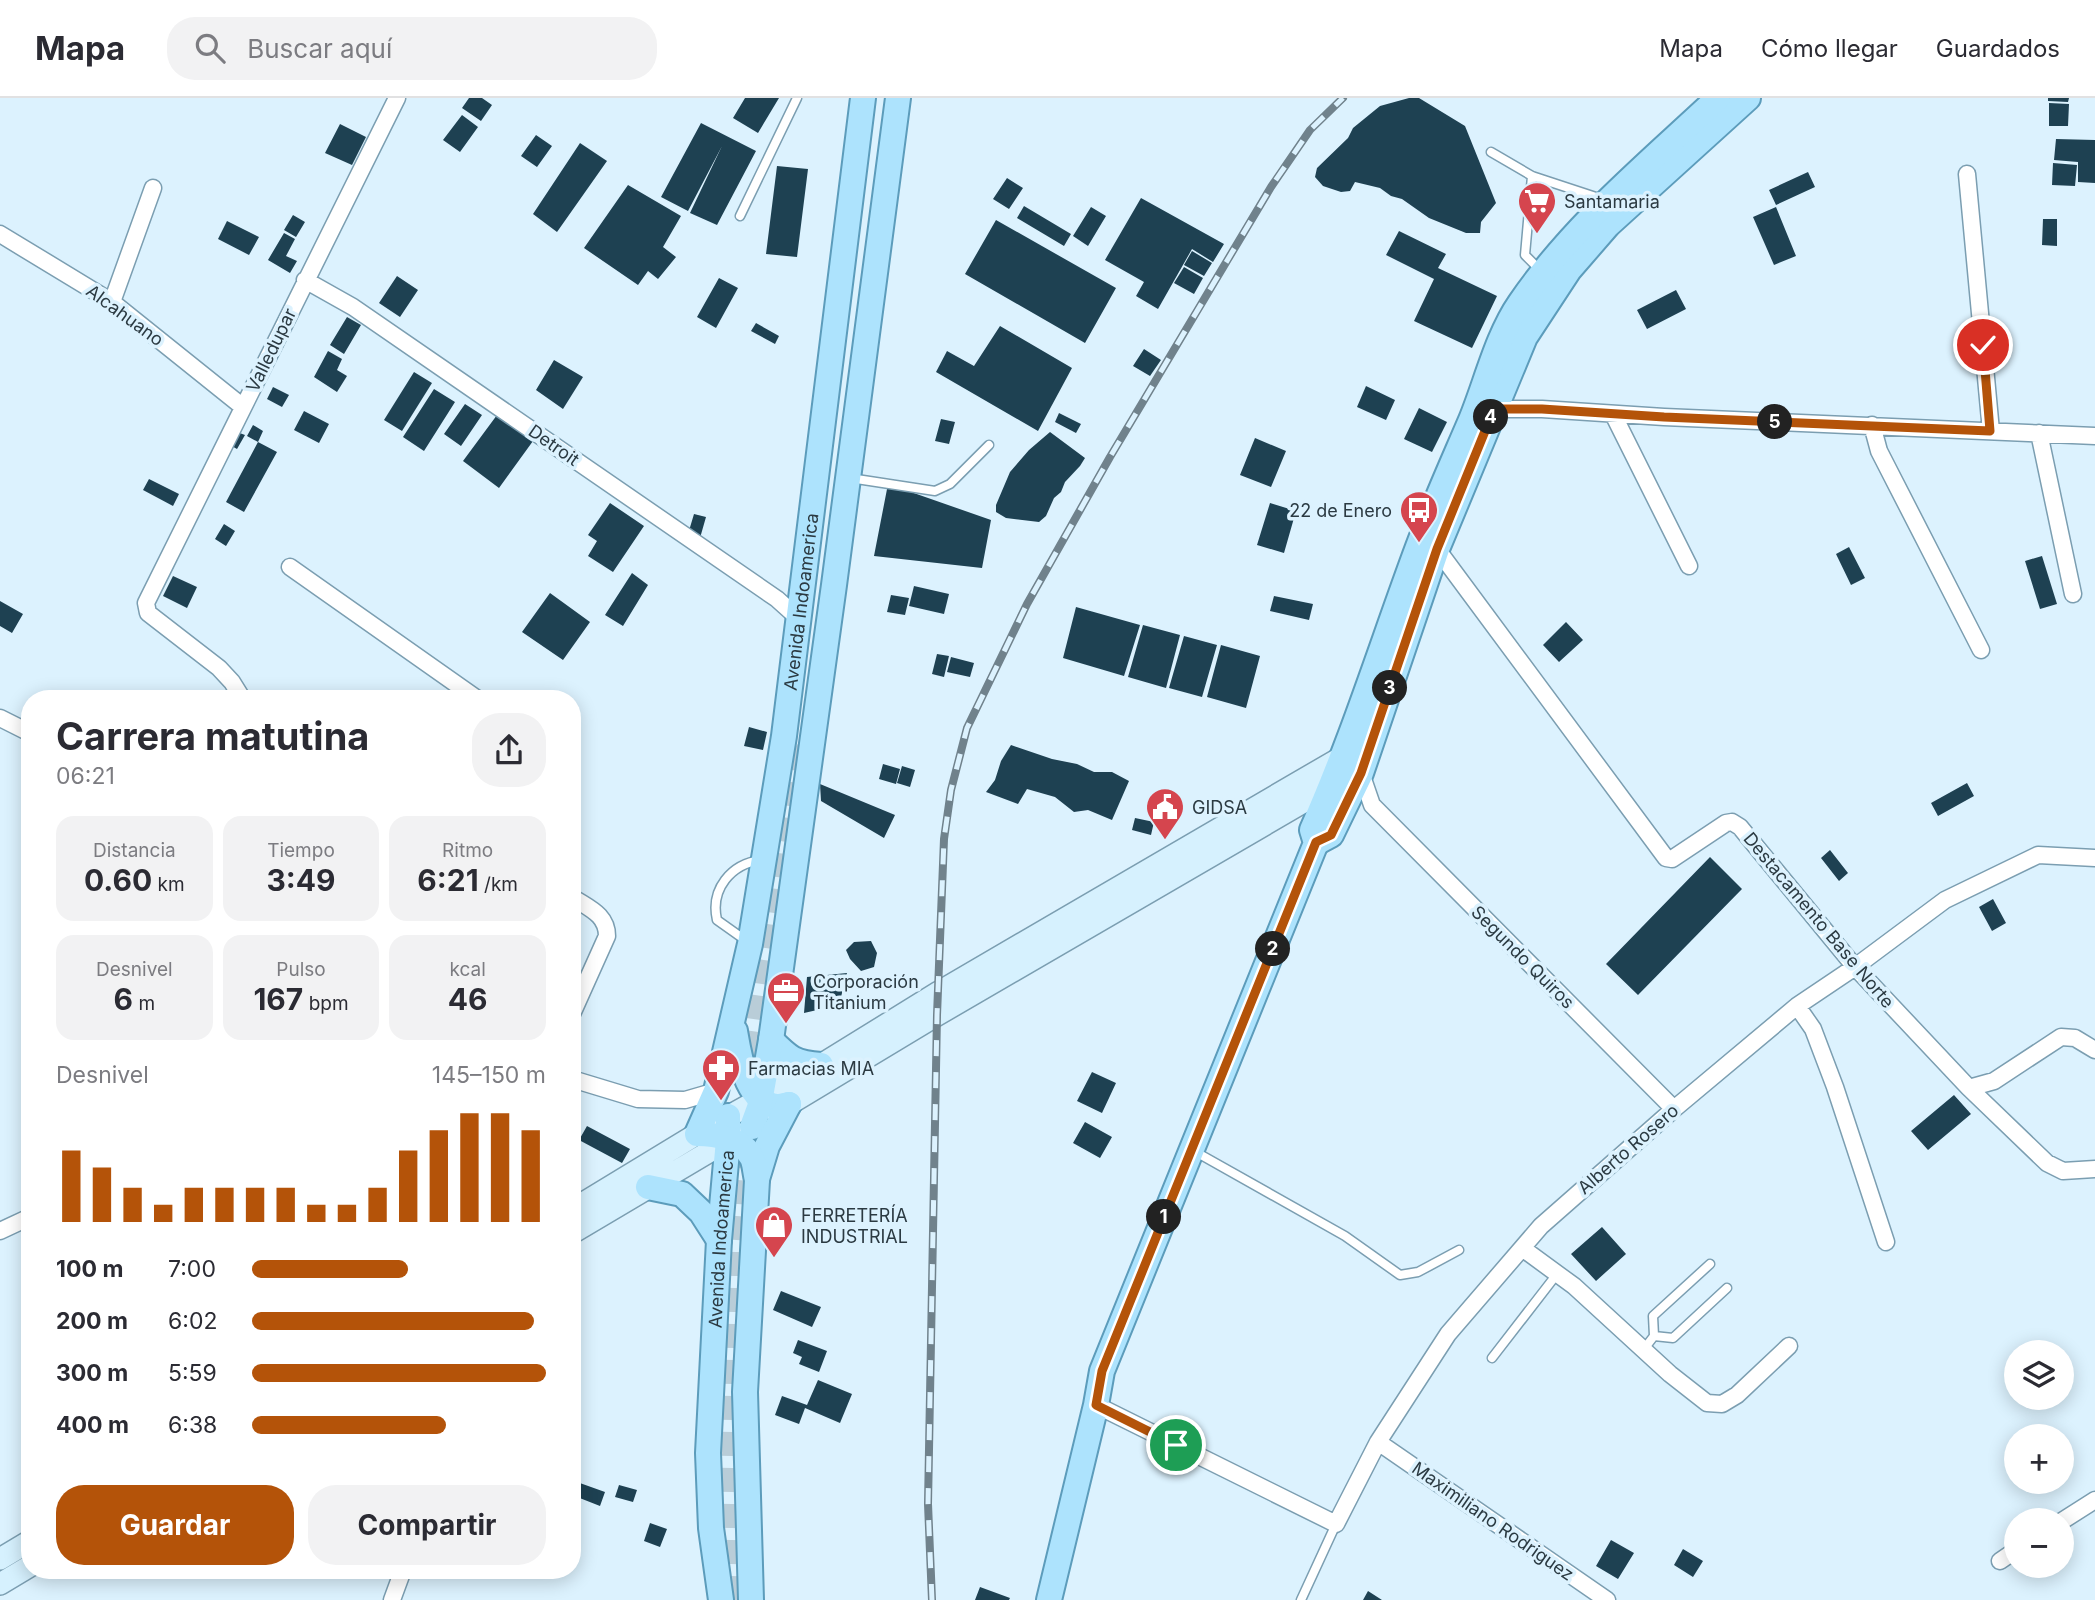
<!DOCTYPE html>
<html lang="es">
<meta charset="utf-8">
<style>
:root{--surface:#fff;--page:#f2f2f3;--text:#2b2b33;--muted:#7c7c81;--line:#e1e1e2;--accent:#b45309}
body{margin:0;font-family:Inter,sans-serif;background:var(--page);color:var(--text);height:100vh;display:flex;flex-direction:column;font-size:26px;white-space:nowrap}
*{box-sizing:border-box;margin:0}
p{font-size:23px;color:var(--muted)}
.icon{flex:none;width:38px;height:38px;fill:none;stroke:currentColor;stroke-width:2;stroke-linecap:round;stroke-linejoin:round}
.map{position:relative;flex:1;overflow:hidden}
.panel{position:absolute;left:21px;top:592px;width:560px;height:889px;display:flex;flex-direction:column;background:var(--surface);border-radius:28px;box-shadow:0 4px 18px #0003}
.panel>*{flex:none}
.fabs{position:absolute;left:2004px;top:1242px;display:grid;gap:14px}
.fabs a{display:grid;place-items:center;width:70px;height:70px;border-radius:50%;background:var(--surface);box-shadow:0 4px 18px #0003;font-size:35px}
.pin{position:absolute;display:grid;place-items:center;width:60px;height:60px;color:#fff;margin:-30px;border:4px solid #fff;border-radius:50%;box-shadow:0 2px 7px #0007}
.km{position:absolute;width:35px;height:35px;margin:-18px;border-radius:50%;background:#222;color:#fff;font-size:19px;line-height:35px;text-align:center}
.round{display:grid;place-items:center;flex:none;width:74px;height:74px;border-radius:28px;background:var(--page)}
.summary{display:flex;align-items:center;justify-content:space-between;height:119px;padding:0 35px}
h1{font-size:38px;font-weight:700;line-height:52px}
.metrics{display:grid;grid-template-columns:repeat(3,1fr);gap:10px;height:119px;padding:7px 35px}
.metrics div{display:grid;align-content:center;border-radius:18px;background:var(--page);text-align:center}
.metrics b{font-size:30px;font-weight:700}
.metrics small{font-size:19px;font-weight:400}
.metrics p{font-size:19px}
.chart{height:196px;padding:14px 35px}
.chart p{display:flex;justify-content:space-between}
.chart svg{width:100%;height:126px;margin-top:7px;stroke:var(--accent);stroke-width:6}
.cta{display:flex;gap:14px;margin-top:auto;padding:14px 35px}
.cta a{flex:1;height:80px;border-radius:28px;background:var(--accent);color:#fff;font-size:28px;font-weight:700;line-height:80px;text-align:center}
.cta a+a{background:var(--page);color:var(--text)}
ul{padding:0 35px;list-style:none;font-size:23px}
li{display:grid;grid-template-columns:112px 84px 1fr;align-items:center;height:52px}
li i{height:18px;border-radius:9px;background:var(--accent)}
header{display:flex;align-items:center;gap:42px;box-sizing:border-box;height:98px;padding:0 35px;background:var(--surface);border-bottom:2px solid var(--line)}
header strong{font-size:33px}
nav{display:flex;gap:38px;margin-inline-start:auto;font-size:24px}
.search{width:490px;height:63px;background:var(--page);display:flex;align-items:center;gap:18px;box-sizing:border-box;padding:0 24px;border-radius:28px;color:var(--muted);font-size:26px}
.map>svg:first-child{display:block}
</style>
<header>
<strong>Mapa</strong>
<div class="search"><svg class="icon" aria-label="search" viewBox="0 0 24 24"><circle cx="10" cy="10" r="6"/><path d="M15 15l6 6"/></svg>Buscar aquí</div>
<nav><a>Mapa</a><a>Cómo llegar</a><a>Guardados</a></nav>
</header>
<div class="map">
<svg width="2095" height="1502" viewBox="0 0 2095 1502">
<rect width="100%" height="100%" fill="#dcf2fe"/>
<path fill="#1e4152" d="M469,0H482L492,7L481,23L462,10Z
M745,0H779L758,35L733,20Z
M1409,0H1419L1465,28L1496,105L1481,124L1480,135H1466L1429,120L1402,101L1391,98L1380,90L1355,84L1350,93L1341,94L1323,88L1315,79L1317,70L1348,40L1353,30L1380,8Z
M2048,0H2069L2068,4L2048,3Z
M2049,5L2069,6L2068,28H2049Z
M462,17L478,29L460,54L443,42Z
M701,25L756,53L717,127L690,115L722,48L688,113L661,99Z
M340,26L366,39L352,67L325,55Z
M536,37L552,48L537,69L521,58Z
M2056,41L2095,42V85L2078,84V64L2054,62Z
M580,45L607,63L557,134L533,116Z
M2053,65L2077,67L2075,88L2052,87Z
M777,68L808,71L797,159L766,156Z
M1808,74L1815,89L1776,107L1769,92Z
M1007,80L1023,90L1009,111L993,101Z
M628,87L681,118L663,149L676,159L658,181L648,173L638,187L584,150Z
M1141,100L1224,146L1213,164L1192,151L1158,211L1136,198L1144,184L1105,162Z
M1024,108L1071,136L1064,148L1017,120Z
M1091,109L1106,118L1088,148L1073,138Z
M1776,109L1796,158L1774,167L1753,119Z
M293,117L305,124L296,139L284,132Z
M2043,121H2057V148L2042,147Z
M996,122L1116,190L1085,245L965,176Z
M227,123L259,139L249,157L218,141Z
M1399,133L1446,156L1438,170L1497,198L1472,250L1414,223L1434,181L1386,157Z
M284,135L295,141L286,158L297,163L290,175L268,162Z
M1192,153L1212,165L1204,178L1184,167Z
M1184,169L1203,180L1194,196L1174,185Z
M397,178L418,192L400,219L379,205Z
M719,180L738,190L716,230L697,219Z
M1676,192L1686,211L1647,231L1637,212Z
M347,219L361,227L344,256L330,247Z
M756,225L779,238L775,246L751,233Z
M1000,228L1072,270L1038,333L936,274L947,253L974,268Z
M1144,251L1161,262L1150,278L1133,268Z
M328,253L342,261L337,272L347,278L337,294L314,279Z
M554,262L583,279L563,311L536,292Z
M414,274L432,285L402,333L384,322Z
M1366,288L1395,302L1386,322L1357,309Z
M273,289L289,297L282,309L267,301Z
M434,291L455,304L424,353L403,339Z
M465,306L482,317L461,348L444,336Z
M1419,310L1447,324L1432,354L1404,341Z
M304,313L329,326L319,345L294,332Z
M1059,315L1081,326L1076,335L1055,324Z
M497,317L533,343L499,390L463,363Z
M941,321L955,324L949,346L935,343Z
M253,327L263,333L258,344L247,338Z
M237,334L245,337L237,351L230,347Z
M1050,334L1085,360L1080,368L1065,384L1061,394L1054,400L1046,418L1039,424L1006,420L996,414V407L1010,374L1029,352Z
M1255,340L1286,353L1271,389L1240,377Z
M258,344L277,354L244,414L226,404Z
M149,381L179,396L173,408L143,392Z
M888,386L991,422L982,470L874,458Z
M610,405L644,428L613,474L588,458L597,443L588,437Z
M1270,405L1296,413L1284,455L1257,447Z
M694,416L706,419L700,440L688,436Z
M224,426L235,433L226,448L215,441Z
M1849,449L1865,480L1851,487L1836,456Z
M2042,458L2057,506L2040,511L2025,463Z
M632,475L648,487L623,528L605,517Z
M173,478L197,489L187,510L163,498Z
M914,488L949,496L944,516L909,508Z
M550,495L590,524L563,562L522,534Z
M891,497L909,500L905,517L887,514Z
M1274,498L1313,506L1309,522L1270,513Z
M0,503L23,516L12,535L0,528Z
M1076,509L1140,527L1124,578L1063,560Z
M1566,524L1583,542L1559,564L1543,547Z
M1143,527L1180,537L1166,590L1128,579Z
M1184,538L1217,547L1202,599L1169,590Z
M1221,547L1260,558L1246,610L1207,599Z
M937,556L949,558L944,579L932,576Z
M951,559L974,565L970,579L947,574Z
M749,629L767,634L763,652L744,648Z
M1011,647L1052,661L1077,666L1094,674H1112L1129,683L1112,722L1088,712L1074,714L1055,699L1027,691L1018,706L986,694L995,682L1001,663Z
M883,666L900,671L896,686L879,681Z
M902,668L915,672L910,689L897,685Z
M1967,685L1974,698L1938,718L1931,705Z
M820,686L895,717L884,740L821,703Z
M1135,720L1154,724L1151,737L1132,732Z
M1830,752L1848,775L1839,783L1821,760Z
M1710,759L1742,791L1638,897L1606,866Z
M1993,801L2006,825L1992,833L1979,809Z
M871,843L877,855L874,869L861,873L850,861L846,852L854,844Z
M847,875L839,907L804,915L807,879Z
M1092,974L1116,985L1102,1015L1077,1003Z
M1954,997L1971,1016L1928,1052L1911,1033Z
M1085,1024L1112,1039L1100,1060L1073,1045Z
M587,1028L630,1051L622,1065L579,1042Z
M1602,1129L1626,1156L1596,1183L1571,1156Z
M781,1193L821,1209L812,1229L773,1212Z
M798,1242L827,1253L819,1274L799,1266L802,1259L793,1255Z
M818,1282L852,1296L840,1325L805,1310L799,1326L775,1317L782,1298L807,1307Z
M577,1384L605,1394L600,1408L572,1397Z
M619,1387L637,1392L633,1404L615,1399Z
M650,1425L667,1431L660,1449L644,1443Z
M1611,1442L1634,1455L1618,1481L1596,1468Z
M1683,1451L1703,1463L1693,1479L1674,1467Z
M980,1489L1010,1500L1009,1502H975Z
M1368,1493L1382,1502H1363Z"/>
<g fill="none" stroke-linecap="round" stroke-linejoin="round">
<path stroke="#b9cdd8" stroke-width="24" stroke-dasharray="24 12" stroke-linecap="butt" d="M748,993L796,649L784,638
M730,1502L736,1152L744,1032"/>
<defs>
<path id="lane" d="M1491,54L1532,78L1605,102
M1532,78L1525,157L1541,173
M740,118L797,0
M850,380L935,393L950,386L989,347
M748,844L717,822C710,791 731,766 761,762
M1194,1053L1345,1138L1400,1177L1418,1174L1459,1152
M1654,1238L1653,1218L1710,1166
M1644,1251L1654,1238L1673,1240L1727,1190
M1492,1260L1557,1176
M1301,1502L1336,1426"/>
<path id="street" d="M1967,76L1991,333
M0,136L112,204L243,309
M305,182L353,209L777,501L797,519
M112,204L153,90
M1489,311H1542L1664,319L2095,338
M1613,316L1689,468
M1872,327L1879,353L1981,552
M2039,335L2073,496
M1437,451L1666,760L1672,761L1726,725L1732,724L1740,729L1855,869L1969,990L2047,1065L2063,1073L2095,1071
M290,469L476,600
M242,600L232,584L219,570L148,515L146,505L397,0
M0,620L30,635
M1361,675L1372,707L1674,1011
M572,799C588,810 607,816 607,838L572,916
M1797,908L1813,931L1835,989L1886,1144
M572,981L638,1001L685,1002L716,993
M1969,990L1994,983L2061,939L2075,940L2095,952
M0,1133L30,1119
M1522,1150L1574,1188L1670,1276L1707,1305L1722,1306L1737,1297L1789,1248
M1096,1307L1336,1426L1378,1344L1448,1236L1541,1128L1674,1011L1797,908L1855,869L1945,802L2038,757L2095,760
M1378,1344L1607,1502
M2062,1423L2095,1402
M2000,1463L2016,1452
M392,1502L403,1472"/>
<path id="secondary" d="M776,1014L937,917L1331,688L1336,692
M572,1112L697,1036L821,967L939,894L1342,659L1347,664
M572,1135L739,1036
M0,1461L30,1443
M0,1486L30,1468"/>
<g id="primary">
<path d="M1316,745L1331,737L1361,675L1437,451L1525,239L1569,172L1608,127L1748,0"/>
<path d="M735,933C739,956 745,1000 772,1007C777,1009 784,1007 789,1006"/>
<path d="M771,942C789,960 794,965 821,967"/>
<path d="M752,1029L759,1010L771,942L834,487L898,0"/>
<path d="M757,1081L767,1048L789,1006"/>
<path d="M648,1089L682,1096L701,1114L719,1142"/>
<path id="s1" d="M721,1502L711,1430L708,1355L719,1142L728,1042V1018"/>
<path id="s2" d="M751,1502L745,1294L757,1082C755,1075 755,1066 752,1060C743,1041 716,1036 697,1036L716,993L750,846L784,638L863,0"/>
<path d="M1049,1502L1096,1307L1102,1273L1316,745L1312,732C1353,640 1383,543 1418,449C1434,406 1453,364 1471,322C1486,286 1497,238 1520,205C1574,126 1649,65 1718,0"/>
</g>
</defs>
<use href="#lane" stroke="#7b9eb1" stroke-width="11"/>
<use href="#street" stroke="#7b9eb1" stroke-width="19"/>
<use href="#secondary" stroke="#7b9eb1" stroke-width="24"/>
<use href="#primary" stroke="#5c9cbb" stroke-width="28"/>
<use href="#lane" stroke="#fff" stroke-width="8"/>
<use href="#street" stroke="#fff" stroke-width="16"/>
<use href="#secondary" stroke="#d6f1fe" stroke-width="21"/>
<use href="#primary" stroke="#ade3fd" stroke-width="24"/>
<defs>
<path id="rail" d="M932,1502L928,1406L937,917L944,741L951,692L967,630L1027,506L1110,359L1271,89L1310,32L1343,0"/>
</defs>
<use href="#rail" stroke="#70828c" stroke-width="8"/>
<use href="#rail" stroke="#dcf2fe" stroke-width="5" stroke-dasharray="16" stroke-linecap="butt"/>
</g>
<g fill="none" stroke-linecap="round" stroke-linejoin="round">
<defs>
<path id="route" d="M1176,1347L1096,1307L1102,1273L1316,744L1331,737L1361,675L1437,451L1494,311H1542L1664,319L1990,333L1983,247"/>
</defs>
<use href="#route" stroke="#fff" stroke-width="14"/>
<use href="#route" stroke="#b45309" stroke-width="9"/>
</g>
<defs>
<symbol id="supermarket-pin" viewBox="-11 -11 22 30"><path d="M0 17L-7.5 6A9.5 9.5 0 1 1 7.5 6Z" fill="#d5454e" stroke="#dcf2fe"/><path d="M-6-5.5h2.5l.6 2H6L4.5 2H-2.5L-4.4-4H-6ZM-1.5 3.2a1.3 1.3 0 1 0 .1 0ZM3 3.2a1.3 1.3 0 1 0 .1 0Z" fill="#fff"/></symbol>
<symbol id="bus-pin" viewBox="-11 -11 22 30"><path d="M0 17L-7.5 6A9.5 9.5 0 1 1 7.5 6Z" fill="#d5454e" stroke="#dcf2fe"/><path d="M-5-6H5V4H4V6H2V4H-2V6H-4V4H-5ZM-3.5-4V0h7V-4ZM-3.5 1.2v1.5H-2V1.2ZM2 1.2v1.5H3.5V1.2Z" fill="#fff"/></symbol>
<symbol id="civic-pin" viewBox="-11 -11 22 30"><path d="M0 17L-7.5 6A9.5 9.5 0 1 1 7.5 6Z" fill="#d5454e" stroke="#dcf2fe"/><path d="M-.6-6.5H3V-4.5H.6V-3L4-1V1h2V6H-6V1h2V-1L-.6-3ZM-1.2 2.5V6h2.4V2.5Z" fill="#fff"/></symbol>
<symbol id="office-pin" viewBox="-11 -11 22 30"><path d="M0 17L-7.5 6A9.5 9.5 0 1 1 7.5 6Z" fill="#d5454e" stroke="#dcf2fe"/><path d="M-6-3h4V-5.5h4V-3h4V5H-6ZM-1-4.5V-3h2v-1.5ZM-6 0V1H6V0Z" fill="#fff"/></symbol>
<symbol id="pharmacy-pin" viewBox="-11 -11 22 30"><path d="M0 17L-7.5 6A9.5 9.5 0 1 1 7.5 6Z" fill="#d5454e" stroke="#dcf2fe"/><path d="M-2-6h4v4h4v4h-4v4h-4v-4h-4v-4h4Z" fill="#fff"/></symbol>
<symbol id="shop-pin" viewBox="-11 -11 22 30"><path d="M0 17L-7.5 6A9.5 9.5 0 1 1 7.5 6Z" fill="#d5454e" stroke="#dcf2fe"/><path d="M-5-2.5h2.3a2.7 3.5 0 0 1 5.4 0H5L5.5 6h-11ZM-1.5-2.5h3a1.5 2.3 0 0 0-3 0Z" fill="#fff"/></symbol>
</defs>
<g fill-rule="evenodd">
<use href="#supermarket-pin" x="1515" y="81" width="44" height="60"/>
<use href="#bus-pin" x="1397" y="390" width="44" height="60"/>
<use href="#civic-pin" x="1143" y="687" width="44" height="60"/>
<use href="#office-pin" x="764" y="871" width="44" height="60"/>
<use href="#pharmacy-pin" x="699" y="948" width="44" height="60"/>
<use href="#shop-pin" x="752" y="1105" width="44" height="60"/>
</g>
<g text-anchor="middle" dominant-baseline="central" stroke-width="7" stroke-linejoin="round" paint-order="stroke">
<g font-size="18" fill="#2b3a42" stroke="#dcf2fe" text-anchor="start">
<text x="1564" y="103">Santamaria</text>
<text x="1392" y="412" text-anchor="end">22 de Enero</text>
<text x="1192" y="709">GIDSA</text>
<text x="813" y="883">Corporación<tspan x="813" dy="21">Titanium</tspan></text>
<text x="748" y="970">Farmacias MIA</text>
<text x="801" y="1117">FERRETERÍA<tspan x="801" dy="21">INDUSTRIAL</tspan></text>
</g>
<g font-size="18" fill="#2b3a42" stroke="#dcf2fe">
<text transform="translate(125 217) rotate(36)">Alcahuano</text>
<text transform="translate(271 252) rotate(-64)">Valledupar</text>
<text transform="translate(554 347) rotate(35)">Detroit</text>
<text stroke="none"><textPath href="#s2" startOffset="1050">Avenida Indoamerica</textPath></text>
<text transform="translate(1819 822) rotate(50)">Destacamento Base Norte</text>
<text transform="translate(1523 859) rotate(45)">Segundo Quiros</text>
<text transform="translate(1628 1051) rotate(-41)">Alberto Rosero</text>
<text stroke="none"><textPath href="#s1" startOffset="362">Avenida Indoamerica</textPath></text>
<text transform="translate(1493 1423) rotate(35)">Maximiliano Rodriguez</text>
</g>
</g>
</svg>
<div class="fabs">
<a><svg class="icon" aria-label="layers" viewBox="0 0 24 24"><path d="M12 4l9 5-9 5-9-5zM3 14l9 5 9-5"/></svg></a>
<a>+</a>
<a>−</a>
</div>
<div class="pin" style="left:1176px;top:1347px;background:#1e9e55"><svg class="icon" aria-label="arrive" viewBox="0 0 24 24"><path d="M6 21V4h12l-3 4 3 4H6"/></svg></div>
<div class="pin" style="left:1983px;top:247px;background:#d93025"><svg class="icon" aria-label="check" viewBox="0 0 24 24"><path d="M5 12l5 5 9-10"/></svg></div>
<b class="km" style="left:1164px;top:1119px">1</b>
<b class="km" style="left:1273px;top:851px">2</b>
<b class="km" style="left:1390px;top:590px">3</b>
<b class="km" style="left:1491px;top:319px">4</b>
<b class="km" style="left:1775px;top:324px">5</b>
<section class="panel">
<div class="summary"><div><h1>Carrera matutina</h1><p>06:21</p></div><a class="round"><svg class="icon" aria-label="share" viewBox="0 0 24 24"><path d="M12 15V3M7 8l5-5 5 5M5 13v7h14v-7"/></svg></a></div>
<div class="metrics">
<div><p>Distancia</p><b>0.60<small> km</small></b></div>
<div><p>Tiempo</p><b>3:49</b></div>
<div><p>Ritmo</p><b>6:21<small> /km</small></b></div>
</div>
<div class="metrics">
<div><p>Desnivel</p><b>6<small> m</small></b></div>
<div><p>Pulso</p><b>167<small> bpm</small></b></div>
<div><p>kcal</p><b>46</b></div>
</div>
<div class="chart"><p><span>Desnivel</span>145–150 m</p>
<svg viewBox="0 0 160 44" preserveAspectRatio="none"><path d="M5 44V19M15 44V25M25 44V32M35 44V38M45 44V32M55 44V32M65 44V32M75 44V32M85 44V38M95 44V38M105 44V32M115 44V19M125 44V12M135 44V6M145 44V6M155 44V12"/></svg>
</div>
<ul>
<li><b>100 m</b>7:00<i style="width:53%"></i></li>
<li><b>200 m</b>6:02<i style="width:96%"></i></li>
<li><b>300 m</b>5:59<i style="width:100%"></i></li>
<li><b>400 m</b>6:38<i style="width:66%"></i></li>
</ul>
<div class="cta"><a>Guardar</a><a>Compartir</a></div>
</section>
</div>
